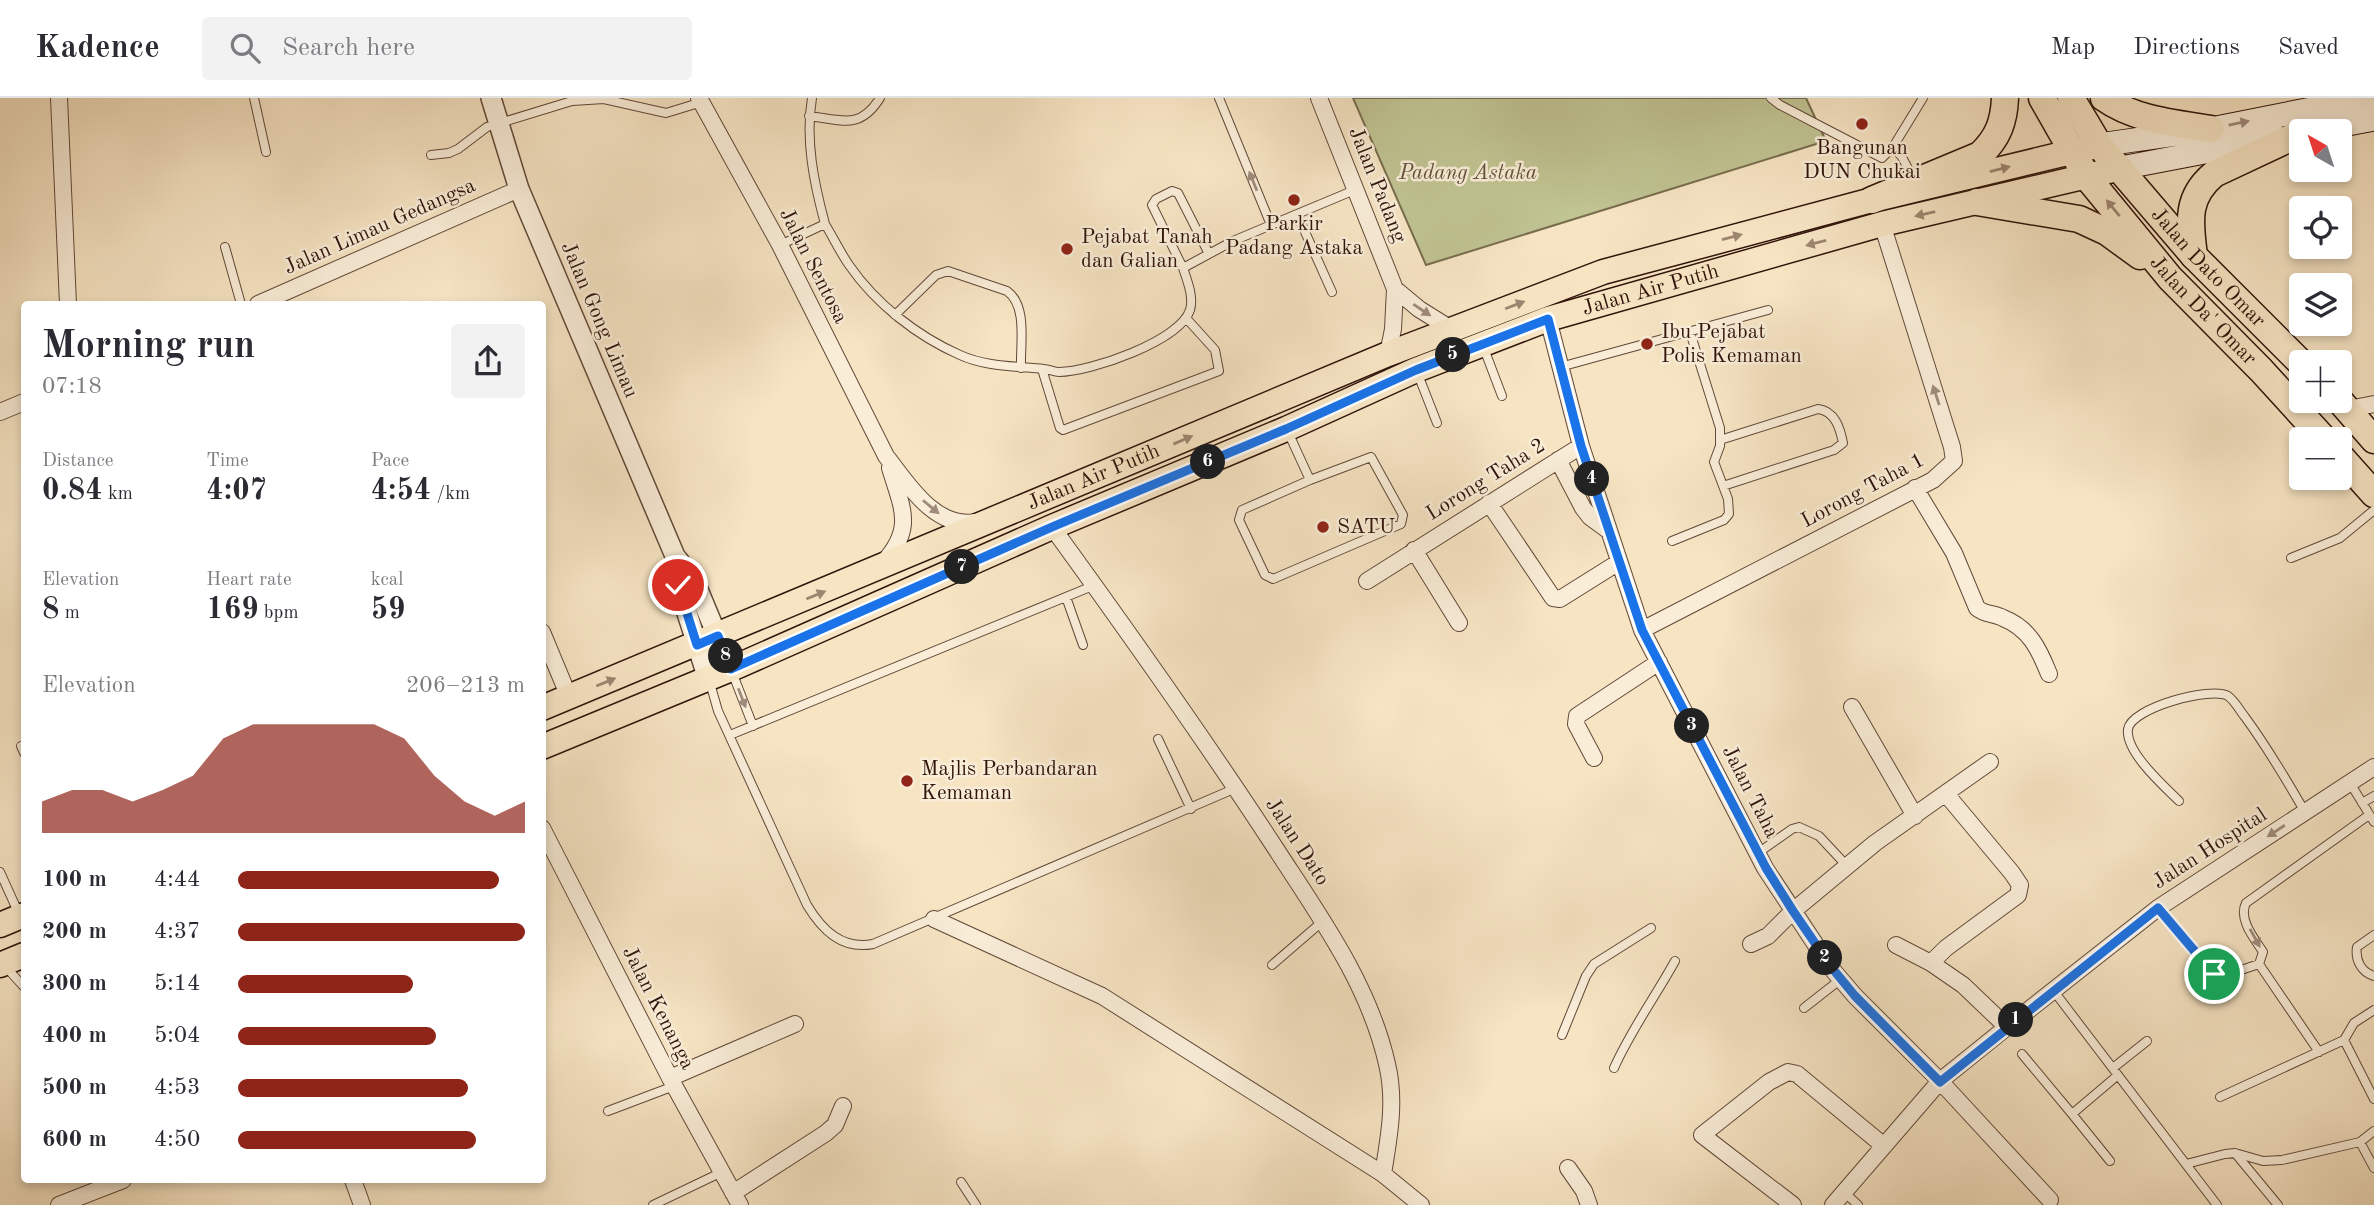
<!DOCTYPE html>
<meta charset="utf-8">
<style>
:root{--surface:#fff;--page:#f2f2f3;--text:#2b2b33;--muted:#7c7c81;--line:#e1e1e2;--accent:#8f2418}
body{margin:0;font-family:"Old Standard TT",serif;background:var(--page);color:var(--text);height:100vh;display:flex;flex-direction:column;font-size:26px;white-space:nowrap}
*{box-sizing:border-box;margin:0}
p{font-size:23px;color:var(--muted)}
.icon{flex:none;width:38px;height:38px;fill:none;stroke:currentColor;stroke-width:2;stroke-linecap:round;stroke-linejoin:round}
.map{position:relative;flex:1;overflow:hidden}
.sheet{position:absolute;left:21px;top:203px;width:525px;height:882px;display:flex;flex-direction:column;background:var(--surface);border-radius:7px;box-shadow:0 4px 10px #0003}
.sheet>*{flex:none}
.needle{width:46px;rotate:321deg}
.fabs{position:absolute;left:2289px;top:21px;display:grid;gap:14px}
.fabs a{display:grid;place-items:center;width:63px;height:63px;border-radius:7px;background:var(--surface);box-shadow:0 4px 10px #0003;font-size:35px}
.pin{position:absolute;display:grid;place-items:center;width:60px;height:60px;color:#fff;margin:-30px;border:4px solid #fff;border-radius:50%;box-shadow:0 2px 7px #0007}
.km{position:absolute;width:35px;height:35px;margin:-18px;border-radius:50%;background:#222;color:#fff;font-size:19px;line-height:35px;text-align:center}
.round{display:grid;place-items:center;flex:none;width:74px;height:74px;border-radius:7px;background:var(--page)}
.headline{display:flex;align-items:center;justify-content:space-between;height:119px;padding:0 21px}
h1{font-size:38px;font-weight:700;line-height:52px}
.figures{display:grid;grid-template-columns:repeat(3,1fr);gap:10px;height:119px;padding:7px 21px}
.figures div{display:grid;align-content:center}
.figures b{font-size:30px;font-weight:700}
.figures small{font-size:19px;font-weight:400}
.figures p{font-size:19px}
.chart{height:196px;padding:14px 21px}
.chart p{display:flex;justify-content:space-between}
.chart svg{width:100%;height:126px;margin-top:7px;fill:var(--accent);opacity:.7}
ul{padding:0 21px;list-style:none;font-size:23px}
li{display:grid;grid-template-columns:112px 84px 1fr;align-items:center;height:52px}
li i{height:18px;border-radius:9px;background:var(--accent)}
header{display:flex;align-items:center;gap:42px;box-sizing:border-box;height:98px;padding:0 35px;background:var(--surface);border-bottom:2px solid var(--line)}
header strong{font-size:33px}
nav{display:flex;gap:38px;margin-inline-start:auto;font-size:24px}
.search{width:490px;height:63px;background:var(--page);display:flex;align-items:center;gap:18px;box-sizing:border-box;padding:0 24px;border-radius:7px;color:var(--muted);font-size:26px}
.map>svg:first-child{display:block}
</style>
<header>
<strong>Kadence</strong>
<div class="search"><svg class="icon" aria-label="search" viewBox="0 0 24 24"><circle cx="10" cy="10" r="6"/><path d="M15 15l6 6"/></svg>Search here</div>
<nav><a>Map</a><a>Directions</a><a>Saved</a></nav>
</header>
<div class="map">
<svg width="2374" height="1107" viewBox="0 0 2374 1107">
<rect width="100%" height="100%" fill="#f6e4c3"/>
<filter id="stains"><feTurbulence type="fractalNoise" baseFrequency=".00286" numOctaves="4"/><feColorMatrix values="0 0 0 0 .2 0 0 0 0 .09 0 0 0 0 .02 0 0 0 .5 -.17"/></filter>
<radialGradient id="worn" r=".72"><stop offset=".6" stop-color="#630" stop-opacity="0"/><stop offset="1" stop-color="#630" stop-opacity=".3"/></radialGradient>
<path fill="#c0c392" stroke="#786c4e" stroke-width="2" d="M1353,0H1806L1826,43L1426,167Z"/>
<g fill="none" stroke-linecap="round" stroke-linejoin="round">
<defs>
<path id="service" d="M254,0L266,54
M812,0C805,42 814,85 825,126
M1219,0L1271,127L1357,91
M1771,0L1780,7L1882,60L1893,49L1923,0
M809,18C842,22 860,32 880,0
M1893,49L1902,59L1914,82
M431,57L449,55L458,51L487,29L572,3L604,1L666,15L702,4
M1297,116L1332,194
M780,147L825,126C833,139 840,154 849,167C876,206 917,238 960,257C986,269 1016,268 1044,271C1049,271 1054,274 1059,274C1090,274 1180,243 1190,212C1194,199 1187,182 1183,170L1233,143L1271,127
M225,149L241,206
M1183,170L1152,107L1156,101L1172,93L1178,95L1209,156
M895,217L936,177L948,173L1007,193C1028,208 1020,247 1021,270
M1483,248L1502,298
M1560,269L1768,212
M1042,271L1060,330L1063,332L1219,273L1215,252L1186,220
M1417,274L1437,325
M1288,334L1310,382
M1720,342L1818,311C1835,313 1840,330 1843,345L1834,352L1723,388
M1371,359L1403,417L1401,426L1273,481L1265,477L1239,422L1242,412L1310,382Z
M1672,443L1724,422L1729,416L1728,401L1714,364L1720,348V330L1690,234
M2291,460L2340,440L2374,412
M1066,499L1083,547
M732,574L753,628
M710,585L718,613L807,807C822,832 842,852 873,846L1236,690
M730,637L1095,487
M1158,641L1191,711
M21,648L24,655
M2350,685L2374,724
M2179,703C2164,688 2125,654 2128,631C2131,610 2211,588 2228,598C2235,603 2240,613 2245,619C2267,649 2286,681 2305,714
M2362,705L2374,698
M1758,755L1792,731L1799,729L1819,738L1847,768
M0,774L19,816
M2158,811L2214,876L2220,879L2259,866L2263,854C2254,840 2238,821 2246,805L2369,717
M2374,837L2357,849C2355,862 2361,874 2374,878
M2259,866L2319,954
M1272,867L1323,823
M5,868L24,889
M2053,892L2217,1107
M1804,910L1841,881
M1562,937L1586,878L1594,866L1651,830
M2344,942L2374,1001
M2022,956L2072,1016
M1614,970C1631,932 1655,899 1675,863
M2113,970L2147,943
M2220,999L2344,942L2354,925L2374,912
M608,1013L674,988
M2360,1044L2374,1070
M2235,1055L2278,1107
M2110,1063L2072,1016L2118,977
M2186,1066L2225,1056L2235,1055L2263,1063L2282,1062L2360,1044L2374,1033
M961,1084L976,1107
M1844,1094L1858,1107
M653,1107L722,1074"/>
<path id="minor" d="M59,0L68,206
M699,0L780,147L886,358C907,385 935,431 975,424
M1319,0L1395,191L1393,231L1388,256
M1395,191L1419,211L1451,231
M258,206L519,91
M1548,221L1581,348L1642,532L1765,770L1831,870L1855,898L1940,983L2050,1102
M2348,311L2374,306
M0,314L24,304
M1558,362L1583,410L1590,419L1609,433
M1915,390L1954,455L1977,510C1985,517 1994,515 2003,520C2029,530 2039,551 2049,576
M1489,405L1553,500L1560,501L1619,464
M1052,429C1129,535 1205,642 1276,751C1320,819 1369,886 1387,966C1396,1003 1389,1039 1383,1076L1421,1107
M1414,452L1459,525
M883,465C915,430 902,410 890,370
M1367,483L1581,348
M1642,532L1933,382L1954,363L1952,349L1882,126
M542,534L569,599
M1852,609L1915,718
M1594,660L1576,626L1577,618L1659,564
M542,730L670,980L740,1107
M934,821L1102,898L1383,1076
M1751,846L1768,838L1793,813L1875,745L1990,664
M1896,847L1931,865L1946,850L2018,797L2020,787L2012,775L1946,696
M1931,865L1963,887L2007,929
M670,980L795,926
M1568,1070L1584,1093L1589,1107
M353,1082L362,1107
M733,1095L826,1035L835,1027L843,1008
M59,1107L123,1082
M1793,1107L1702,1037L1769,984L1788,974L1797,976L1884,1048
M1833,1107L1940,983L2007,929L2158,810L2374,669"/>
<path id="tertiary" d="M491,0L519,91L675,458L694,482L731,571
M675,458L678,487L708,581"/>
<path id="secondary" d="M2311,33L2374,21
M2099,47L2211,31L2367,0
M2121,70L2278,40"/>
<g id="primary">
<path id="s1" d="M542,610L1388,256L1603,174L1872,102L2092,49"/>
<path id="s2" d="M542,649L731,571L1052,429L1286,331L1416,272L1548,221L1882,126L2121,70"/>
<path d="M0,827L24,817"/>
<path d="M0,867L24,857"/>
</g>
<g id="trunk">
<path id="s3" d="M2042,0L2087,79L2170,180L2261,272L2324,341"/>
<path id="s4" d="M2071,0L2099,47L2194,158L2301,265"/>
<path d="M2104,0C2135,22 2174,25 2211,31"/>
<path d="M1872,102L1980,57C1998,40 2004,24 2005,0"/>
<path d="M1977,104L2079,121L2107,134L2140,158"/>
<path d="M2194,158C2190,125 2185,100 2214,76L2301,35"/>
<path d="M2340,303L2374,342"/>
<path d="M2340,358L2374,396"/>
</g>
</defs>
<use href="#service" stroke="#624838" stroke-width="10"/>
<use href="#minor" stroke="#624838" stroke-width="18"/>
<use href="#tertiary" stroke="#624838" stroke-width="22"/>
<use href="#secondary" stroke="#30140a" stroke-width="25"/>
<use href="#primary" stroke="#30140a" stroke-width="27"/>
<use href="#trunk" stroke="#30140a" stroke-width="29"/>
<use href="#service" stroke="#f9edd8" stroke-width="8"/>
<use href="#minor" stroke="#f9edd8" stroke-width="16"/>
<use href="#tertiary" stroke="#f9edd8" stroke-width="19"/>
<use href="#secondary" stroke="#f9edd8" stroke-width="23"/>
<use href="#primary" stroke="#f6e4c3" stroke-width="24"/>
<use href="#trunk" stroke="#f6e4c3" stroke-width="26"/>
</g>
<defs><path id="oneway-solid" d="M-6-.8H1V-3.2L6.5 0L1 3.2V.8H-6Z" transform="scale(1.75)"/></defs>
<g fill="#9f8b7b">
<use href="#oneway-solid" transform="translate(2239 25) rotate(-11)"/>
<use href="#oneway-solid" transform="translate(1253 83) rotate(-112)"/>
<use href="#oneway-solid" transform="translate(1422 212) rotate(34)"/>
<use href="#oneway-solid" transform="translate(1936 297) rotate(-108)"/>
<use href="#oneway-solid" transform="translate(931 409) rotate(40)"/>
<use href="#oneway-solid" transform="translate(742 600) rotate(69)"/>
<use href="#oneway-solid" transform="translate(2276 733) rotate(147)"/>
<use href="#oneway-solid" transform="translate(2255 840) rotate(61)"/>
</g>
<g fill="#9d8670">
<use href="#oneway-solid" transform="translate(2000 71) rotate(-14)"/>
<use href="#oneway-solid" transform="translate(2113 110) rotate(-129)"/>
<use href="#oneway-solid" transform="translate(1925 116) rotate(167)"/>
<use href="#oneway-solid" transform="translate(1732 139) rotate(-15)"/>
<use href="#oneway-solid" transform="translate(1816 145) rotate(165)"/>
<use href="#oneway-solid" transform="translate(1515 207) rotate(-21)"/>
<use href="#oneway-solid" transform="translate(1183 342) rotate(-23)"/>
<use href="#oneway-solid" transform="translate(816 497) rotate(-22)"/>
<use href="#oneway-solid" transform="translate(606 584) rotate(-22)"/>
</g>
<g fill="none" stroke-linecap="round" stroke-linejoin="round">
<defs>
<path id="route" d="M678,487L697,547L718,538L731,571L1052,429L1286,331L1416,272L1548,221L1581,348L1642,532L1766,770L1793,813L1832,870L1855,898L1940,984L2158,810L2214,876"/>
</defs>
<use href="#route" stroke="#fff" stroke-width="14"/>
<use href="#route" stroke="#1a73e8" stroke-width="9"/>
</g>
<g fill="#8f2418" stroke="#f9edd8" stroke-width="2.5">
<circle cx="1862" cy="26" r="7"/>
<circle cx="1294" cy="102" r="7"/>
<circle cx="1067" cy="151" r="7"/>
<circle cx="1647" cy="246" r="7"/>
<circle cx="1323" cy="429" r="7"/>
<circle cx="907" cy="683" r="7"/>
</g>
<g text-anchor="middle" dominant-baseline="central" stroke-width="5" stroke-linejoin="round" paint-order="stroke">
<g font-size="21" fill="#30140a" stroke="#f9edd8" text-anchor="start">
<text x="1862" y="50" text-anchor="middle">Bangunan<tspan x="1862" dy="24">DUN Chukai</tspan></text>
<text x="1294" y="126" text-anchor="middle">Parkir<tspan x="1294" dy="24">Padang Astaka</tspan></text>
<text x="1081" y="139">Pejabat Tanah<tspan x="1081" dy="24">dan Galian</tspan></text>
<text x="1661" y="234">Ibu Pejabat<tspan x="1661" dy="24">Polis Kemaman</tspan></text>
<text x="1337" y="429">SATU</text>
<text x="921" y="671">Majlis Perbandaran<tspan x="921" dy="24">Kemaman</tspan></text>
</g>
<g font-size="21" font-style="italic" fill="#62513a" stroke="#f9edd8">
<text x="1468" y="75">Padang Astaka</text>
</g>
<g font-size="21" fill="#30140a" stroke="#f9edd8">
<text transform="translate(1377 87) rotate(68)">Jalan Padang</text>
<text transform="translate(380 129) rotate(-24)">Jalan Limau Gedangsa</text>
<text transform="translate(813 168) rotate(63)">Jalan Sentosa</text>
<text stroke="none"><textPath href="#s4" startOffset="219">Jalan Dato Omar</textPath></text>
<text stroke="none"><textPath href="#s2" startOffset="1200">Jalan Air Putih</textPath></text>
<text stroke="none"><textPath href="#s3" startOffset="268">Jalan Da' Omar</textPath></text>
<text transform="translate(599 222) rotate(67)">Jalan Gong Limau</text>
<text stroke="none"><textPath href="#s1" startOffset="598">Jalan Air Putih</textPath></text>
<text transform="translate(1486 382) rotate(-32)">Lorong Taha 2</text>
<text transform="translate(1863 393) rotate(-28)">Lorong Taha 1</text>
<text transform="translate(1750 694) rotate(63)">Jalan Taha</text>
<text transform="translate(1297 744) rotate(57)">Jalan Dato</text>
<text transform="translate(2210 751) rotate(-33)">Jalan Hospital</text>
<text transform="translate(658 910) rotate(63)">Jalan Kenanga</text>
</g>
</g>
<rect width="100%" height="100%" filter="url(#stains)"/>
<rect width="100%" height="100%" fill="url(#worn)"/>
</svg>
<div class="fabs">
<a><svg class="needle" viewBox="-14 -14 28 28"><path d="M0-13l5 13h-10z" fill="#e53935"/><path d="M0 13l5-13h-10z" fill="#7c7c81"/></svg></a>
<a><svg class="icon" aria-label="locate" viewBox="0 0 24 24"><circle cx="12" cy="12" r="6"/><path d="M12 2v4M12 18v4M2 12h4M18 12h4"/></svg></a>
<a><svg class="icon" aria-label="layers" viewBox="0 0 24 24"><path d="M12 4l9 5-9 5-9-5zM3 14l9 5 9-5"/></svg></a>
<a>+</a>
<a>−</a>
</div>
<div class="pin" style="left:2214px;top:876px;background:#1e9e55"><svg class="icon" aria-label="arrive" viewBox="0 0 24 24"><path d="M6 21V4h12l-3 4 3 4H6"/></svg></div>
<div class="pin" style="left:678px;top:487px;background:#d93025"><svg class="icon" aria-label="check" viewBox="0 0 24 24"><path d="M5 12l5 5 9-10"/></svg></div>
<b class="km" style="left:2016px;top:922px">1</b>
<b class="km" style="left:1825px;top:860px">2</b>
<b class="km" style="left:1692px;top:628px">3</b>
<b class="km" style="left:1592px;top:381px">4</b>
<b class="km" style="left:1453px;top:257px">5</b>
<b class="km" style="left:1208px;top:364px">6</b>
<b class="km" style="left:962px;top:469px">7</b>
<b class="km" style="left:726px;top:558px">8</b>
<section class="sheet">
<div class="headline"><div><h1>Morning run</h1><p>07:18</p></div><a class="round"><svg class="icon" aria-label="share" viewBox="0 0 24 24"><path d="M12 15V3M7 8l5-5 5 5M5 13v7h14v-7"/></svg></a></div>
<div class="figures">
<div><p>Distance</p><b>0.84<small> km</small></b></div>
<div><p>Time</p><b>4:07</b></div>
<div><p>Pace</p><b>4:54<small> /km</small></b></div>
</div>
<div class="figures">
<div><p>Elevation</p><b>8<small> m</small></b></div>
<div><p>Heart rate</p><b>169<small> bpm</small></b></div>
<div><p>kcal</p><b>59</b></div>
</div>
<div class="chart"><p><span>Elevation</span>206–213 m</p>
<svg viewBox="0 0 160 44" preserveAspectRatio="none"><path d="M0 44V33L10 29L20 29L30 33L40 29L50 24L60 11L70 6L80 6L90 6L100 6L110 6L120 11L130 24L140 33L150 38L160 33V44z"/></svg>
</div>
<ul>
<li><b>100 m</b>4:44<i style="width:91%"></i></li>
<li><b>200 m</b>4:37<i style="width:100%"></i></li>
<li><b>300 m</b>5:14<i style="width:61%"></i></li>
<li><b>400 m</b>5:04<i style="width:69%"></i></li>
<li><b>500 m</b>4:53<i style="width:80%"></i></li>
<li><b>600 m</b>4:50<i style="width:83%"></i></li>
</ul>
</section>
</div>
